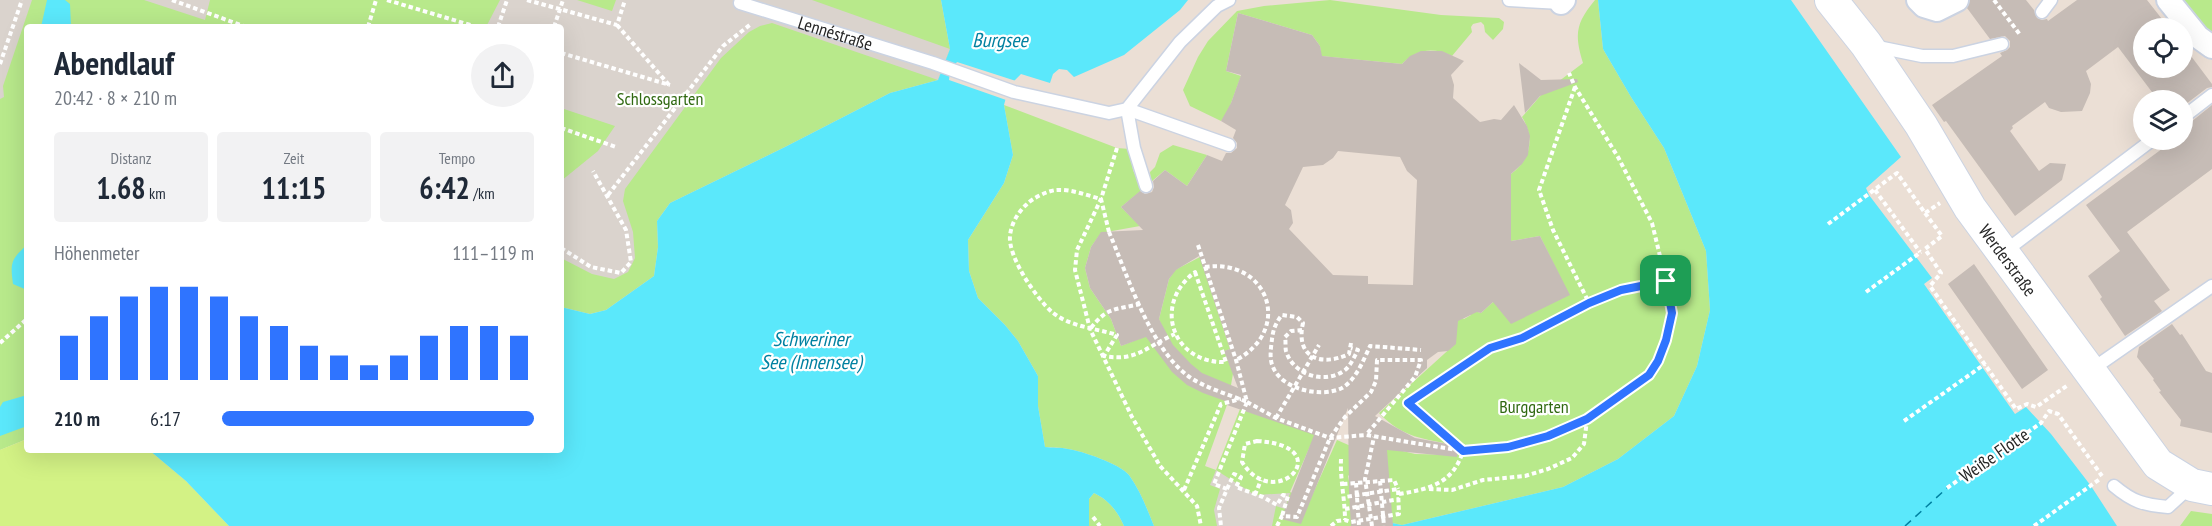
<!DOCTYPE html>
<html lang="de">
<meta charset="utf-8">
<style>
:root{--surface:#fff;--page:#f2f2f3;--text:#1f2937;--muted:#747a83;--accent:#2f74ff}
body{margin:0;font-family:"PT Sans Narrow",sans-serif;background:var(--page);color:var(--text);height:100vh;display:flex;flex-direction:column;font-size:22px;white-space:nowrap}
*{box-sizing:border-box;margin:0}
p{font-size:20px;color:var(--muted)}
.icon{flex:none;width:33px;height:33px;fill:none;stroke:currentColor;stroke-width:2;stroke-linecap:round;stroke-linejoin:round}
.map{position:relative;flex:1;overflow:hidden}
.details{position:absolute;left:24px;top:24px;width:540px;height:429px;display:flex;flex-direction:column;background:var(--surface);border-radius:6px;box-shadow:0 6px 24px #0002}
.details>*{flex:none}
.fabs{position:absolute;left:2133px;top:18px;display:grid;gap:12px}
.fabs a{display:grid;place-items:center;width:60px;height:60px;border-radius:50%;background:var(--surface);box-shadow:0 6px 24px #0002;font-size:30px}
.pin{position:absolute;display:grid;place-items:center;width:51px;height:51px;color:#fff;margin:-26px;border-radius:12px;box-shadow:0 3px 9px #0006}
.round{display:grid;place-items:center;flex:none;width:63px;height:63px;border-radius:32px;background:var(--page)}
.head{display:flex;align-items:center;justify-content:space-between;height:102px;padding:0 30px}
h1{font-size:33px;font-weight:700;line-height:45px}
.stats{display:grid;grid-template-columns:repeat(3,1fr);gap:9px;height:102px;padding:6px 30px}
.stats div{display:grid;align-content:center;border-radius:6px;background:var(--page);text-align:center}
.stats b{font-size:30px;font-weight:700}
.stats small{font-size:16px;font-weight:400}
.stats p{font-size:16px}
.chart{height:168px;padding:12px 30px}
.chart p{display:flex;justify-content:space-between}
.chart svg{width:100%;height:108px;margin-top:6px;stroke:var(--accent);stroke-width:6}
ul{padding:0 30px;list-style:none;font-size:20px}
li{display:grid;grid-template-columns:96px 72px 1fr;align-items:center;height:45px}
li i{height:15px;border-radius:8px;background:var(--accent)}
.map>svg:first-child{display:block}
</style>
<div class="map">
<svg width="2212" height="526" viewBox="0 0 2212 526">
<rect width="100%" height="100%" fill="#ebdfd5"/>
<path fill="#b8e98b" d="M0,0H941L950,49L938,80L890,93L785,147L670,203L657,221L658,247L654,276L606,310L590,314L561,307V27H27V439L0,450Z
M1330,0L1441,15L1499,18L1504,22L1503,29L1493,40L1485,32L1484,25L1481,22L1473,24L1471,27L1472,32L1452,56C1433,47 1417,49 1402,64L1321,56L1320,46L1312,35L1238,13L1226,71L1241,76L1227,114L1221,121L1190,106L1183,90L1198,57L1208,41L1237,11L1264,6Z
M1595,0H1598L1603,49L1631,97L1664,148L1706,251L1710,310L1697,366L1674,416L1618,459L1563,487L1402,525L1392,523V526H1154C1147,509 1140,490 1129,475C1120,464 1082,451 1068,449C1061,447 1052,448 1045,447L1038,406V376L1018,341L1005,325L978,298L969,271L968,240L1004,183L1013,155L1004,105L1117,148L1130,149L1133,170L1142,190L1121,207L1140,226L1101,233L1091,247L1085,268L1090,288L1111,319L1121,346L1163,329L1159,319L1169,279L1175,270L1200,257L1230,349L1225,351L1234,368L1228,402L1205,466L1216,470L1240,409L1319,435L1311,444L1290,492L1310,500L1337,440L1353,447L1354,470L1348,476L1349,481H1354L1386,447L1415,454L1457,455L1456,445C1424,439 1403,438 1379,413L1455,344L1458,315L1464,319L1471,315V310L1481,313L1493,302L1569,295L1540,236L1511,241V174C1531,159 1535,138 1522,117L1542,94L1583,63C1574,34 1576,23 1595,0Z
M2168,0H2212V46Z
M1173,145L1207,155L1187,186L1165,170L1151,182L1150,172L1155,167L1160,153Z
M1094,493C1109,500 1118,512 1124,526H1089V499Z
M2191,511L2212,514V526H2180Z"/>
<path fill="#d3f285" d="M27,439V450H149L186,481L229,526H0V450Z"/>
<path fill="#dad3cd" d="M0,0H32L3,86L4,97L0,99Z
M144,0H210L205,20Z
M500,0H577L612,11L616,0H812L950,49L938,80L772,23L760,26L749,32L721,58L625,189L623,201L633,232L635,258L628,272L614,279L592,274L561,258V181L598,151L615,126L561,108V27H486Z
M1216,470L1255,495L1290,493L1285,509L1276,506L1272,526H1217L1214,510L1220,489L1210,485Z"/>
<path fill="#5be8fb" d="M47,0H65L70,4L71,27H41Z
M941,0H1188L1180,10L1124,55L1074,77L1067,70L1059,69L1053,74L1050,83L1021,74L1009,86L1004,105L1013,155L1004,183L968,240L969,271L978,298L1005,325L1018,341L1038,376V406L1045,447C1052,448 1061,447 1068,449C1082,451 1120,464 1129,475C1140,490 1147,509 1154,526H1124C1118,512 1109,500 1094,493L1089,499V526H229L186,481L149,450H561V307L590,314L606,310L654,276L658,247L657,221L670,203L785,147L890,93L938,80L950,49Z
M1598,0H1791L1901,157L1866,188L1869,195L1932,278L1924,284L2015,414L2026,407L2051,434L2091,486L2117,526H1392V523L1402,525L1563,487L1618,459L1674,416L1697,366L1710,310L1706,251L1664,148L1631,97L1603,49Z
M27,245V290L13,284C10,263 11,259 27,245Z
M27,395V426L0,436V407L3,402Z"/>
<path fill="#ebdfd5" d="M957,62L1016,81L1012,88L1009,101L949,80L950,71Z"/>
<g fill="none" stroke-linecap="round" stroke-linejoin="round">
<path stroke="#0081a1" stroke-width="1.5" stroke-dasharray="8 6" stroke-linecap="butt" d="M1905,526L1947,488"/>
</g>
<path fill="#c6bcb6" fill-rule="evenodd" d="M1970,0H2026L2034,10L2037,18L2042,20L2047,19L2048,21L2077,0H2147L2169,28H2144V68H2182V44L2212,84V87L2207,88L2182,107V100H2158L2118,47L2086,71L2091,84L2090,93L2082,111L2061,112L2049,108L2045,102L2012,126L2013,128L2010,131L2039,171L2050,163L2066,164L2062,180L2015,216L1946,121L1944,122L1932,105L2002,56L2000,53L2007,50L2010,47V41L2005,36L1990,39L1967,8Z
M1238,13L1312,35L1320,46L1322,56L1402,64L1410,56L1421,51H1442L1464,61L1451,75L1454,85L1453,98L1480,122L1494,119L1501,120L1514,105L1527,126L1530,136L1528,155L1522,164L1511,174V241L1540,236L1570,295L1511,324L1493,302L1481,313L1477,312L1458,321L1456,344L1448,351L1438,352L1427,360V368L1375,416L1415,438L1459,446L1457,457L1387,450L1393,526H1351L1349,492L1348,408L1301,524L1281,519L1314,435L1227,405L1228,402L1203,393L1187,385L1172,372L1146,337L1121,346L1111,319L1090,288L1085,268L1091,247L1101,232L1143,230L1121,207L1140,191L1145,194L1152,192L1154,187L1153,181L1165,170L1187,186L1207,155L1222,161L1226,153H1231L1237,148V143L1233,138L1236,130L1221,121L1231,103L1241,75L1226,71ZM1338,151L1400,157L1407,171L1417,180L1413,285L1368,284V276L1333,275L1289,229L1293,223L1291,210L1285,205L1303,167L1323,165L1333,158ZM1199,256L1230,349L1224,351L1238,388L1202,373L1191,364L1173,345L1159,319L1169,279L1176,270Z
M1519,63L1541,80L1577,79L1578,82L1540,96L1525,113Z
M2212,105V169L2127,232L2170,290L2154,301L2162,311L2125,336L2100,299L2102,297L2088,276L2120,251L2086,205L2174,140H2182V122H2191Z
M1974,264L2048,370L2022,389L1948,284Z
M2172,324L2180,335L2182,334L2206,371L2212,373V433L2180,426L2181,420L2159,392L2161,391L2153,380L2154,379L2137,357L2139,347Z"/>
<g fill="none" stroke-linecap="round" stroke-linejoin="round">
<defs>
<g id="lane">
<path d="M1509,0L1561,3"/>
<path id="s1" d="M740,3L933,63L1014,92L1109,113L1127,109L1180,42L1217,6L1229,0"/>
<path d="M2042,12L2051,0"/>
<path d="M1873,46L1922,56H1953L2002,44"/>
<path d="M2186,115L2212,95"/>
<path d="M1146,186L1134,148L1127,109L1229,145"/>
<path d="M2004,252L2152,140"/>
<path d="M2091,370L2212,286"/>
<path d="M2114,486C2133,502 2144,505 2168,507L2191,486"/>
</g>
<path id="street" d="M1918,0L1924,6L1937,10L1957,0
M2168,0L2198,37L2212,47
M1561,3L1564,0"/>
<g id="secondary">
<path id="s2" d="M1831,0L1866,44L1921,125L1970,208L2158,464L2192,485L2212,489"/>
</g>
</defs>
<use href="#lane" stroke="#cbd3e2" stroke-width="15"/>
<use href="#street" stroke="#cbd3e2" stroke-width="26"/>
<use href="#secondary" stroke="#cbd3e2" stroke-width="34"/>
<path stroke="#fff" stroke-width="4" stroke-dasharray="4.5 3" stroke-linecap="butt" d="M172,0L246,27
M387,0L477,27
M527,0L617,25L625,0
M1994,0L2021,36
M617,25L669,85
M368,27L376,0
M498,27L507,0
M554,27L563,0
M561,53L670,85
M0,64L22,0
M1575,87L1539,190L1553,230L1589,303L1621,290L1666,281
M561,128L616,147
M1117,148L1101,199L1077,250L1075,270L1090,329L1132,417L1160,466L1197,506L1201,526
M1875,190L1920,252
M608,195L723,46L751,24
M1925,213L1942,236L1925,249L1941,273L1930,286L2016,409L2027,404L2036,407L2068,385
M1828,224L1897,173L1925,213L1940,203
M1109,232L1101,199C1086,195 1071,189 1056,190C1047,191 1033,198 1027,204C1018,212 1011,224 1010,236C1008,257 1036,298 1052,312C1070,327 1095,328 1117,335L1104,356C1137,362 1147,346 1175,334
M1198,245L1236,360L1247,402L1214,484L1227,489L1219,508L1221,526
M561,248L591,267L621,273L631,262L626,230L593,171
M1205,267C1269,258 1293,330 1236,360
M1195,272L1226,362C1172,364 1152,304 1195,272Z
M1866,292L1921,252
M1091,328C1107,307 1115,310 1140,304
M1302,330L1291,331L1285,337C1286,341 1285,347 1286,351C1293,375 1325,385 1345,370C1351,365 1354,357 1358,350L1351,348
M0,343L27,319
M1351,343L1349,354C1321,367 1295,358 1303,323L1297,317L1282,315C1276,322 1273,330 1272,339C1271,348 1269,359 1273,367C1282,390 1322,398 1342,388C1356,380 1364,359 1370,346L1421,350
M1247,402L1276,418L1330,438L1366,435L1463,451L1507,447L1548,436L1587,419L1649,375L1658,361L1666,340L1672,313L1666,281L1652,223L1618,157L1575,87L1569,73
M1276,418L1319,345
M1904,421L1985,364
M1257,441C1341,446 1275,515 1242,462L1245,444Z
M1463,451L1408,403L1490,349L1522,338L1589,303
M1341,459C1340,479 1345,500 1345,520
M1380,481L1384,526
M1356,483L1359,526
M1343,484L1394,480L1398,489
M1947,488L2041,423L2049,411L2058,414L2102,476
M1227,489L1234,474L1241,477L1236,487L1263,497L1277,505L1283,495L1288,496L1282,516
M1429,489L1452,490L1483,480L1525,476L1548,469L1572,458L1584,444L1587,420
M1184,490L1221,404L1241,399
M1399,494C1429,489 1453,484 1463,451
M1255,495L1261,480
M1345,509L1399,499
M1093,517L1100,526
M1277,526L1282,516L1297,517L1330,438L1345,417L1371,392L1376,381L1377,360H1421L1415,377L1366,435
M1331,526L1337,521L1345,520L1351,522L1399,514L1398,489L1345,497
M1372,526L1365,479L1374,437
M2034,526L2100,479"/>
<use href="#lane" stroke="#fff" stroke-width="12"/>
<use href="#street" stroke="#fff" stroke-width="22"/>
<use href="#secondary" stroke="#fff" stroke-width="32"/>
<path stroke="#fff" stroke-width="4" stroke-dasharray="4.5 3" stroke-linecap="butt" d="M1109,232C1127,274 1150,348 1188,376C1205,388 1228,394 1247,402"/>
</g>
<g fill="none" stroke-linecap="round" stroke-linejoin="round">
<defs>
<path id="route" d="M1666,281L1672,313L1666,340L1658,361L1649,375L1587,419L1548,436L1508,447L1463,451L1408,403L1490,348L1522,338L1589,303L1621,290Z"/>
</defs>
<use href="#route" stroke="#fff" stroke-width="12"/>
<use href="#route" stroke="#2f74ff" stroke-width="8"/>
</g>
<g text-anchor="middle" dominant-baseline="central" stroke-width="4.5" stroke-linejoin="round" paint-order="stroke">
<g font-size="18" fill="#262626" stroke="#fff">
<text stroke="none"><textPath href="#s1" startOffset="100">Lennéstraße</textPath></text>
<text stroke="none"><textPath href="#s2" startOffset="315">Werderstraße</textPath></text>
<text transform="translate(1994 455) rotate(-35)">Weiße Flotte</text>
</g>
<g font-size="18" fill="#306911" stroke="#fff">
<text x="660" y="98">Schlossgarten</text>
<text x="1534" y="406">Burggarten</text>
</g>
<g font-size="20" font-style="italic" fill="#0081a1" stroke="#fff">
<text x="1000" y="40">Burgsee</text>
<text x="811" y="339">Schweriner<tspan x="811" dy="23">See (Innensee)</tspan></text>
</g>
</g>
</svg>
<div class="fabs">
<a><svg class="icon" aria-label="locate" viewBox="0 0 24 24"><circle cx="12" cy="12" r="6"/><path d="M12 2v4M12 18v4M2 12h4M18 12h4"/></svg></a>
<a><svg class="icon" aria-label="layers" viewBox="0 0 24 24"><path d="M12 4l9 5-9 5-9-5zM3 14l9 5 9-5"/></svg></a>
</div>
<div class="pin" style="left:1666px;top:281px;background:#1e9e55"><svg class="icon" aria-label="arrive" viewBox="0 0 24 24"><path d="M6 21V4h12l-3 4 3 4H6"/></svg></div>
<section class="details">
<div class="head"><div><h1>Abendlauf</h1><p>20:42 · 8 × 210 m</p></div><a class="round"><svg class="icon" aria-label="share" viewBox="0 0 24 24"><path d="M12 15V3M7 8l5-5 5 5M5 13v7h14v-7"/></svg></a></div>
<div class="stats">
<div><p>Distanz</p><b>1.68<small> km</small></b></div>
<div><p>Zeit</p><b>11:15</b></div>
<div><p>Tempo</p><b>6:42<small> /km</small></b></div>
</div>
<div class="chart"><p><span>Höhenmeter</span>111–119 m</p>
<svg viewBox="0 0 160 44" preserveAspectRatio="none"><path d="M5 44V26M15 44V18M25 44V10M35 44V6M45 44V6M55 44V10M65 44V18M75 44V22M85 44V30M95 44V34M105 44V38M115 44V34M125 44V26M135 44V22M145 44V22M155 44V26"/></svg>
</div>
<ul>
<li><b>210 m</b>6:17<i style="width:100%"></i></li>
</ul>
</section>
</div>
